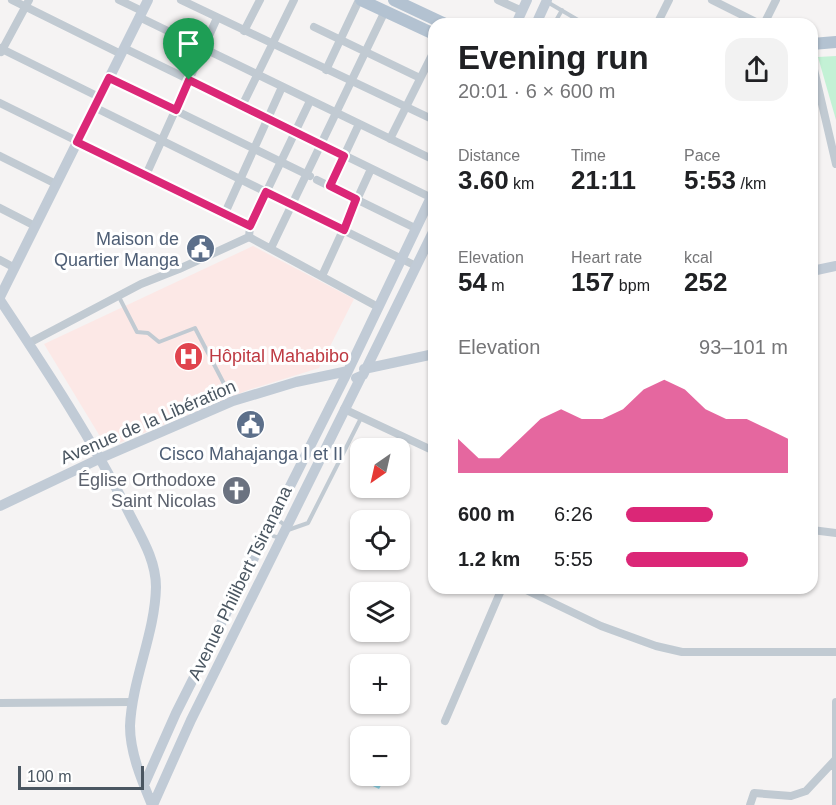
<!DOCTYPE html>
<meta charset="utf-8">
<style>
:root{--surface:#fff;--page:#f2f2f2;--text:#202124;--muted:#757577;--accent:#db2777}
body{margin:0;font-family:Helvetica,sans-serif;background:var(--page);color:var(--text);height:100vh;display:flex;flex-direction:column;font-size:22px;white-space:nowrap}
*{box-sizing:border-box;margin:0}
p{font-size:20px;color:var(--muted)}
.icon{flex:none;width:33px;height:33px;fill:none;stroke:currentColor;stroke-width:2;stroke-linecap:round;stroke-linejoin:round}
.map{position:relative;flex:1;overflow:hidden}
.sheet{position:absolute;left:428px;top:18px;width:390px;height:576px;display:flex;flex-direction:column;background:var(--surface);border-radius:18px;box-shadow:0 2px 4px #0004}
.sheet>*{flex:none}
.needle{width:39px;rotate:214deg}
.controls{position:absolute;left:350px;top:438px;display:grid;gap:12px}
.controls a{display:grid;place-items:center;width:60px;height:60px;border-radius:12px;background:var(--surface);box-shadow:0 2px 4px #0004;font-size:30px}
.scale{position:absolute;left:18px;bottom:15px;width:126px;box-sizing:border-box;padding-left:6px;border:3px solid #4a5661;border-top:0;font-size:16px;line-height:21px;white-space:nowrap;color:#4a5661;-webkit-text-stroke:4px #fff;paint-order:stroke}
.pin{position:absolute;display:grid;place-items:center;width:51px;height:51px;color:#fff;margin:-62px -26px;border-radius:50% 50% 50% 0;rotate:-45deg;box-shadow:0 0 6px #0007}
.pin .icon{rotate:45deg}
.round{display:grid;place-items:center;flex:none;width:63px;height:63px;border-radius:18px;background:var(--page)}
.headline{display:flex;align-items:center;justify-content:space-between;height:102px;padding:0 30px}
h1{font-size:33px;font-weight:600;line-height:45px}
.figures{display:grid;grid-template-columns:repeat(3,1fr);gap:9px;height:102px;padding:6px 30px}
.figures div{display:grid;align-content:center}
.figures b{font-size:26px;font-weight:600}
.figures small{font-size:16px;font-weight:400}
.figures p{font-size:16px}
.chart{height:168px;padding:12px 30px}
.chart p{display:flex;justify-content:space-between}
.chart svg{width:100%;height:108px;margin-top:6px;fill:var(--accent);opacity:.7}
ul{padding:0 30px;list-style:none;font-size:20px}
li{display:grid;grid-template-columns:96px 72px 1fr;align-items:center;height:45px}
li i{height:15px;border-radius:8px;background:var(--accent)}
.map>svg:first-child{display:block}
</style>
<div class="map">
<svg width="836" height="805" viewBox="0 0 836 805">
<rect width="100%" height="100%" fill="#f5f3f3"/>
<path fill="#fce8e6" d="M253,246L354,299L319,368L248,390L107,448L44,344Z"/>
<path fill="#c3f1d5" d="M836,56V120L818,57Z"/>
<path fill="#90daee" d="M358,760L360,761V776H386L379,789L350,775Z"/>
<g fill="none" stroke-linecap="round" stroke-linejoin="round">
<path stroke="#c1cad2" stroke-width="4" d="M549,3L578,20L576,24
M554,24L562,10
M118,295L137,332L148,333L159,342L195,328L233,401
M269 529a8 8 0 1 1 16 0a8 8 0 1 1-16 0Z
M288,530L308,523L361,418"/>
<path stroke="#c1cad2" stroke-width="8" d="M12,0L121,54
M119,0L142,11
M181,0L434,120
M498,0L522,11
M712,0L760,24
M139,17L434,160
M657,24L669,0
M764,24L776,0
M314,27L420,78
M244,31L260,0
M0,48L99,97
M124,48L434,199
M1,52L29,0
M812,61L836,164
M326,70L359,0
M109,78L310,176
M0,103L250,226L249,237
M242,106L294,0
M94,107L416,266
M390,139L434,51
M0,156L56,184
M146,175L217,18
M317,180L415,228
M330,186L359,124
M0,208L35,226
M225,213L282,87
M250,226L310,101
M271,248L385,11
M0,260L15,268
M322,276L371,169
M29,343L141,284L179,269L249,237L378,307
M344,409L434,451
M812,530L836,533
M522,588L601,626L656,646L682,652H836
M0,703L133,702
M445,721L502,588
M750,805L754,793L791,796L806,791L836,759
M836,805V702"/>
<path stroke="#c1cbd6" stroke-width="10" d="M516,24L527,0
M536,24L547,0
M812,271L836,266
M0,297L148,0
M0,300C45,368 91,437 128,511C140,535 156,559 156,587C155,634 132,679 130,726C130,753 142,781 152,805
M364,369L434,354
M356,378L363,375L434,230
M0,506L101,458L233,401L296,382L348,371
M144,785L176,713L348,371L434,191
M153,805L191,720L361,377"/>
<path stroke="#b3c2d1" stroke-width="12" d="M361,0L434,34
M394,0L445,24
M812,44L836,42"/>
</g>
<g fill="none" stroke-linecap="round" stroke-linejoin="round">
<defs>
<path id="route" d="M109,78L176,110L189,80L344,156L330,186L356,199L344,230L266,192L250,226L77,142Z"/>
</defs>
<use href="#route" stroke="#fff" stroke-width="12"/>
<use href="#route" stroke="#db2777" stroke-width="8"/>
</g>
<defs>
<symbol id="civic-disc" viewBox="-11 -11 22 22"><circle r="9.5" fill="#5c6f8a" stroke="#fff"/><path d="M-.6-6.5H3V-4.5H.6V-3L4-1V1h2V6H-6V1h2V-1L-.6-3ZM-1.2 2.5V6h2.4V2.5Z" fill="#fff"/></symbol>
<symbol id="hospital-disc" viewBox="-11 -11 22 22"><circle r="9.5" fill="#e0444e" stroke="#fff"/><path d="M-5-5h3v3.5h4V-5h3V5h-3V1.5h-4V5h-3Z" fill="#fff"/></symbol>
<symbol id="church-disc" viewBox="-11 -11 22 22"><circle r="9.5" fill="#6b7280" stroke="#fff"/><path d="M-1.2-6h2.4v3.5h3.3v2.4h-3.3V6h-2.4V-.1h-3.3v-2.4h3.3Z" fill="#fff"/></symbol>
</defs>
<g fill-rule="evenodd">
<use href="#civic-disc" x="184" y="232" width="33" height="33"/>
<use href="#hospital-disc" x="172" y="340" width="33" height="33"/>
<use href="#civic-disc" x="234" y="408" width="33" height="33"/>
<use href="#church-disc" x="220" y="474" width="33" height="33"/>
</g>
<g text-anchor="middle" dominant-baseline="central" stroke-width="6" stroke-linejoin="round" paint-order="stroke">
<g font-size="18" fill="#4e5e75" stroke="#fff" text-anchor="end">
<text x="179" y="239">Maison de<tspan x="179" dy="21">Quartier Manga</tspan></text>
<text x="251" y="454" text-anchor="middle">Cisco Mahajanga I et II</text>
</g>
<g font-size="18" fill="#be3a42" stroke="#fff" text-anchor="start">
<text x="209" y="356">Hôpital Mahabibo</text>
</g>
<g font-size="18" fill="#4a5661" stroke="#fff">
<text transform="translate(148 422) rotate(-23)">Avenue de la Libération</text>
<text transform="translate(240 583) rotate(-64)">Avenue Philibert Tsiranana</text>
</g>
<g font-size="18" fill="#5b616d" stroke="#fff" text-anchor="end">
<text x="216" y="480">Église Orthodoxe<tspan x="216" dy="21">Saint Nicolas</tspan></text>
</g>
</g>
</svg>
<div class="controls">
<a><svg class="needle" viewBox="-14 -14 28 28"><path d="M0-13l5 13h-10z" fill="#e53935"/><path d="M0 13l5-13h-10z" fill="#757577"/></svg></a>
<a><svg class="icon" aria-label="locate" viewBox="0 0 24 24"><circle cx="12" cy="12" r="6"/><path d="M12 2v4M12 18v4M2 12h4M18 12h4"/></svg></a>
<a><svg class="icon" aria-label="layers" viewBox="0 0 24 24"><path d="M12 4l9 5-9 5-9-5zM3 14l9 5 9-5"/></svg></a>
<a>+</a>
<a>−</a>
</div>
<div class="scale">100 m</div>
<div class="pin" style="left:189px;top:80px;background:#1e9e55"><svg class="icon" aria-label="arrive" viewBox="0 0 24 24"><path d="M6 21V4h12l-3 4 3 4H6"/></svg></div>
<section class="sheet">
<div class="headline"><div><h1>Evening run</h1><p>20:01 · 6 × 600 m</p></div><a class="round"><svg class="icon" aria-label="share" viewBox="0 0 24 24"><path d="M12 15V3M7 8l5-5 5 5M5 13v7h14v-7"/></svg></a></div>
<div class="figures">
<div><p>Distance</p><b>3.60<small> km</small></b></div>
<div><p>Time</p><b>21:11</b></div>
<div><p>Pace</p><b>5:53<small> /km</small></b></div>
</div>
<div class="figures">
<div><p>Elevation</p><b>54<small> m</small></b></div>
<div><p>Heart rate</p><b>157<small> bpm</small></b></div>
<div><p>kcal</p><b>252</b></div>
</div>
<div class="chart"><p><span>Elevation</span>93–101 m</p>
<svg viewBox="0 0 160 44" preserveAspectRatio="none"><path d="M0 44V30L10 38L20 38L30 30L40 22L50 18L60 22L70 22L80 18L90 10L100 6L110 10L120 18L130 22L140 22L150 26L160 30V44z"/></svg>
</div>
<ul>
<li><b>600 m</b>6:26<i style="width:54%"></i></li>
<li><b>1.2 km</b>5:55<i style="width:75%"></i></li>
</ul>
</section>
</div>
